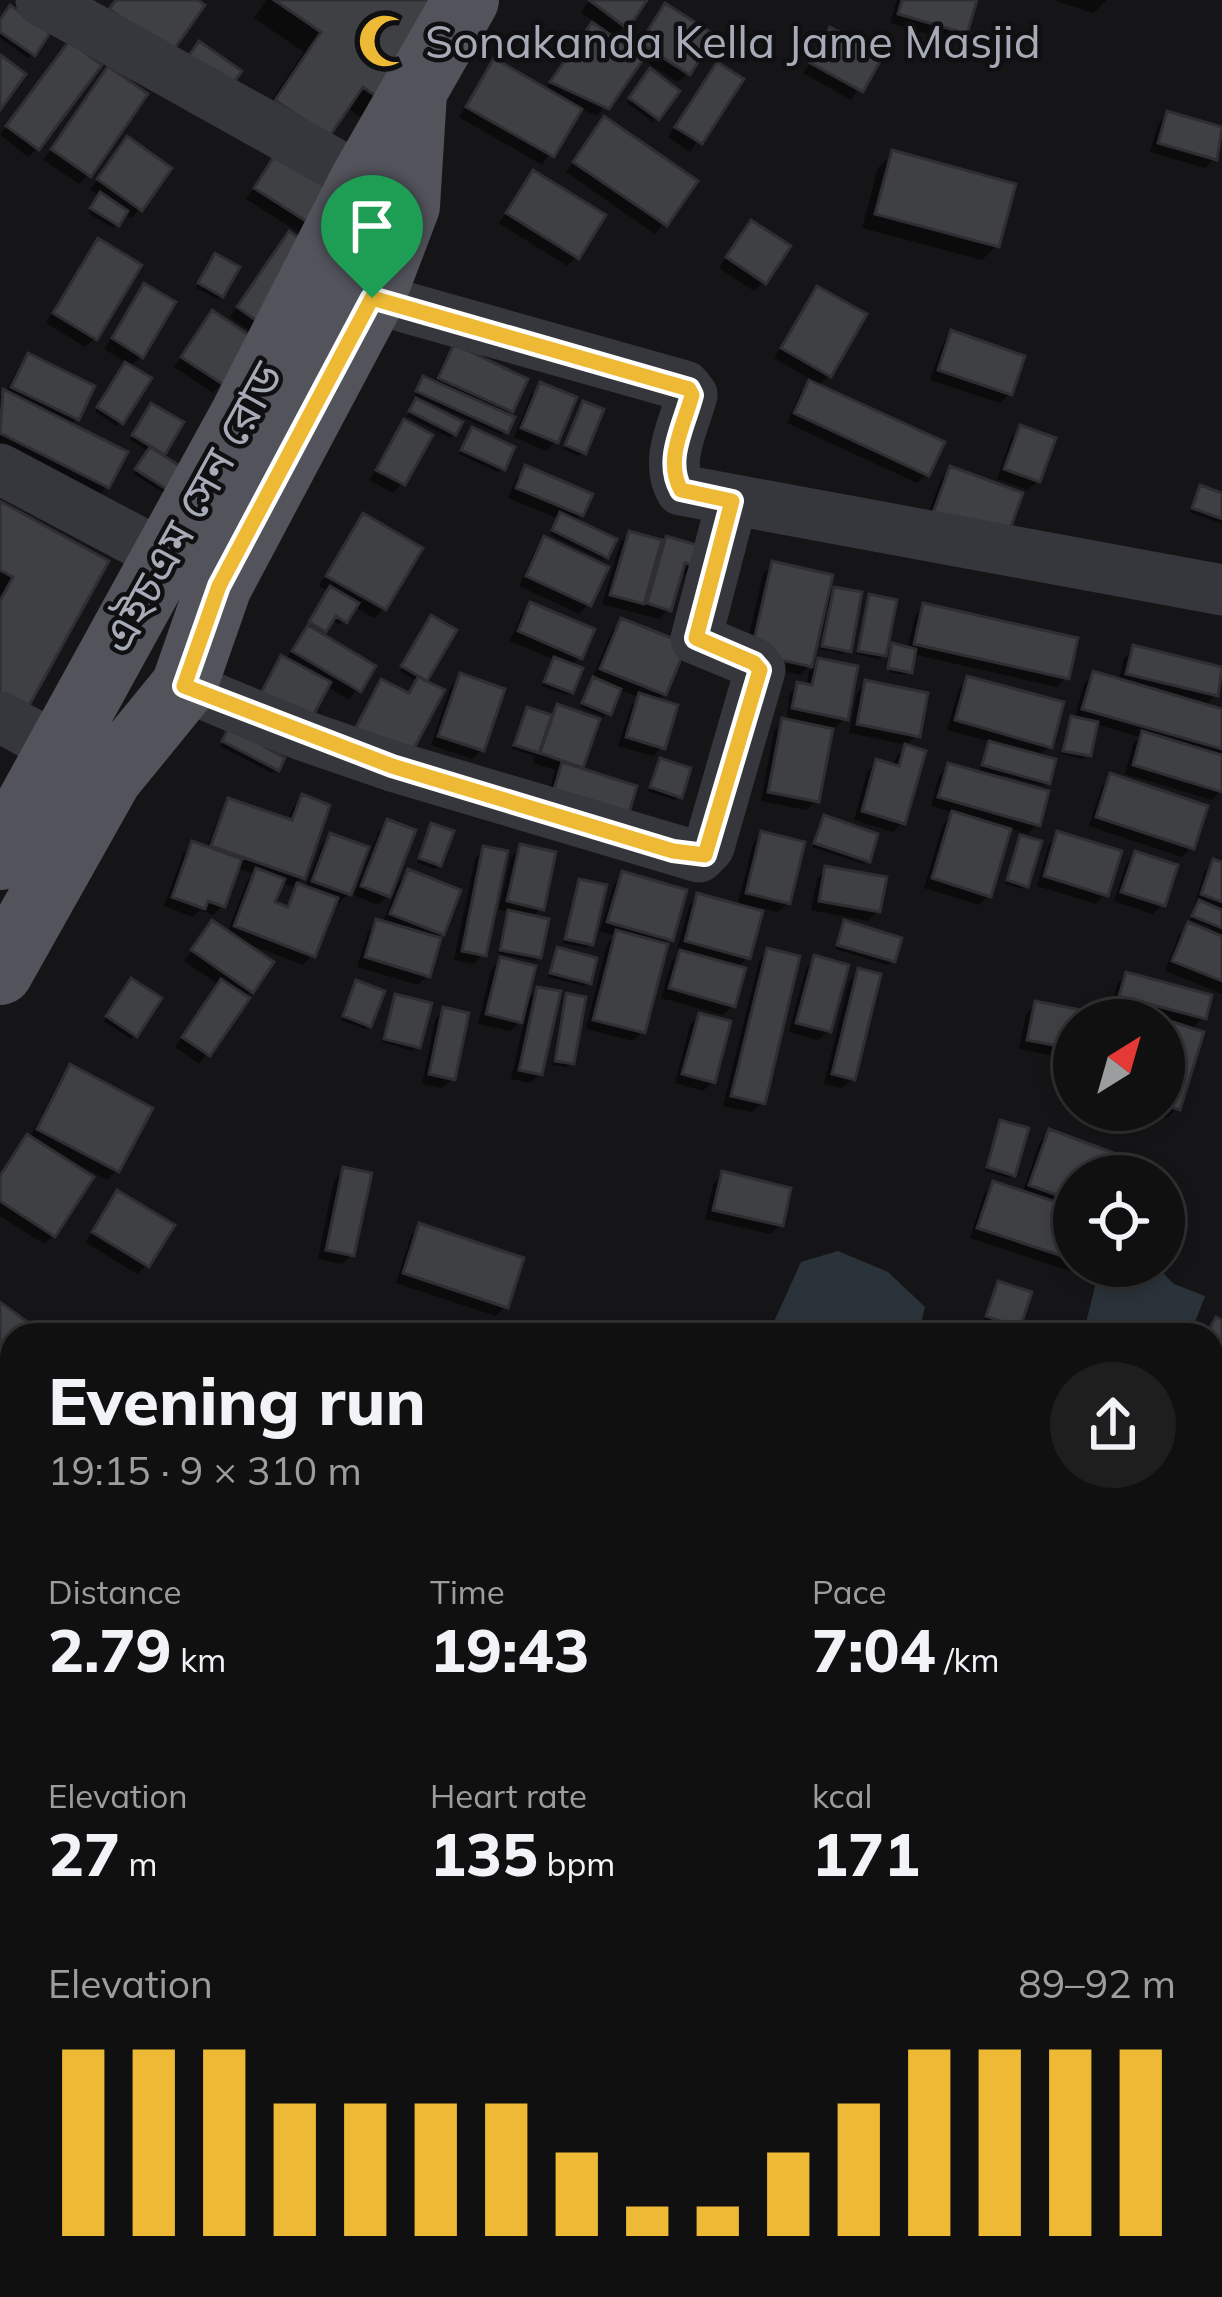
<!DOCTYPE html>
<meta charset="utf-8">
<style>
:root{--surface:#101011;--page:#1e1e1f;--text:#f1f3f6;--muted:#9c9d9f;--line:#303031;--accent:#eeb935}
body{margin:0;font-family:Mulish,"Noto Sans Bengali",sans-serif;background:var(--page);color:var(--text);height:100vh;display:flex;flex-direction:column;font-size:45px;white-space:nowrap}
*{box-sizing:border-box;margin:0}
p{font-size:39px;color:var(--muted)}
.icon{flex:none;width:66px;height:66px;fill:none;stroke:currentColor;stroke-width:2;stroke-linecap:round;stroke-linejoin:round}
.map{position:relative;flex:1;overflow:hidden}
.panel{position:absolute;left:0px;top:1323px;width:1224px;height:975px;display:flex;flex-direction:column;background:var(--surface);border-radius:36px 36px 0 0;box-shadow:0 6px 18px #0003,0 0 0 3px var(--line)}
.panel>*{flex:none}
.needle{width:78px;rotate:37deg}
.fabs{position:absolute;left:1053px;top:999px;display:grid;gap:24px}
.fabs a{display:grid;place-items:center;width:132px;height:132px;border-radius:50%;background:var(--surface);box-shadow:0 6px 18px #0003,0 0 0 3px var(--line);font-size:60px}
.pin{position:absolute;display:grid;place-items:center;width:102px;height:102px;color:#fff;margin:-123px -51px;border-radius:50% 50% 50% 0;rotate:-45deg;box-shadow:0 0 12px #0007}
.pin .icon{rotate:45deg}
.round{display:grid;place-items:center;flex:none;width:126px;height:126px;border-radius:63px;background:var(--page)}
.headline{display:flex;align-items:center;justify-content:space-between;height:204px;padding:0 48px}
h1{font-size:66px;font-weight:800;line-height:90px}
.stats{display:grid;grid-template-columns:repeat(3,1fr);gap:18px;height:204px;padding:12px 48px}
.stats div{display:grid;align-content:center}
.stats b{font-size:60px;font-weight:800}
.stats small{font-size:33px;font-weight:400}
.stats p{font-size:33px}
.chart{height:336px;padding:24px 48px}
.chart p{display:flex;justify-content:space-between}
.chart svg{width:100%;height:216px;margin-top:12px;stroke:var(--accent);stroke-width:6}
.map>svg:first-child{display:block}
</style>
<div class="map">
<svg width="1222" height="2297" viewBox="0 0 1222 2297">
<rect width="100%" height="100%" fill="#151517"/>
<path fill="#1d251e" d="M123,2286H673L672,2297H120Z"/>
<path fill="#2b333a" d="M838,1251L888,1272L925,1307L918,1335H768L801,1262Z
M1100,1266H1156L1174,1284L1205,1296L1190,1335H1083Z
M0,2154L12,2157V2286H109L107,2297H0Z"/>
<path fill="#0007" fill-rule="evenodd" d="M266,0H456L368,122L346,107L258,120L304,52L254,18Z
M589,0H644L613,40L632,54L665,7L687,73L678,82L640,58L597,116L579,108L542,165L459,117L495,62L544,91L596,23L581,13Z
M897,0H973L964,32L955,42L890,23Z
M1053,0H1107L1093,13Z
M0,23L32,54L28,58L0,38Z
M831,30L879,57L851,100L803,73Z
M60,54L37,148L28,157L0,135Z
M717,66L740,80L690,152L668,137Z
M108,69L88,175L79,184L43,160Z
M647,76L657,118L653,122L627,103Z
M1168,114L1222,130L1214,158L1205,168L1150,152L1158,124Z
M595,130L694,181L655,234L566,172Z
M118,150L140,209L131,218L124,213L113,228L88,213L100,196L90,190Z
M280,151L314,242L246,199Z
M893,153L996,246L982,260L862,228L878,168Z
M534,174L576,257L567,266L499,223Z
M742,234L763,282L754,291L719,268Z
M98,242L95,338L85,347L46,323Z
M280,244L260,338L230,317Z
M212,261L221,296L217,299L196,288Z
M145,287L141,356L129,368L121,422L117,426L95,412L128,363L104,349Z
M817,289L829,375L817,387L927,474L917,483L787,423L800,393L813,381L774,358Z
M212,314L222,383L213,393L174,367Z
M952,333L1009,394L1000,403L930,380L943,343Z
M454,348L511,410L505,416V431L501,435L423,399L421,404L454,434L450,438L407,416L420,398L415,395L420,383H433L445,357Z
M28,356L76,419L69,426L107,486L98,496L0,446V396L5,393L19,366Z
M541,385L556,441L546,451L514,437L531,395Z
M584,404L583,452L579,456L563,449Z
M148,410L180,423L160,457L176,501L134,474L148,451L130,440Z
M405,423L402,483L393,493L369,480Z
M1021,428L1038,481L1028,490L997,479L1011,438Z
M469,435L502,469L498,472L459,454Z
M526,469L581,515L574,521L606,556L602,560L550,535L557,518L508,498L516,478Z
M950,470L993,548L925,522L941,479Z
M1201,489L1222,496V524L1190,512Z
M0,504L105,562L0,737Z
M363,517L384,608L374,618L353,606L340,625L331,619L319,635L372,667L349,700L326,686L261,748L276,769L272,773L220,746L231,725H242L272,668L281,658L285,660L309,628L328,591L319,586Z
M629,534L657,550L667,539L711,552L696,578L679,573L669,609L659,619L602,604L620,543Z
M545,540L588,605L579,614L519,586L535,550Z
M773,565L824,600L835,590L848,650L844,654L820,649L828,609L823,607L809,666L800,675L743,662L763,574Z
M870,597L883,655L879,659L856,654Z
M530,605L580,657L570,666L571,691L567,695L542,686L555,660L510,641L521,615Z
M924,607L1066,677L1057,687L912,654L905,675L890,672L895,647L907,650L915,616Z
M428,622L422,682L441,692L348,739L372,692L382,682L406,695L417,681L400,671Z
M621,622L664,693L656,701L662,747L653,756L618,746L631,706L639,697L618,689L604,717L580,707L612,631Z
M1134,649L1215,695L1203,707L1222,712V789L1212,800L1125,774L1133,744L1140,737L1095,724L1084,759L1061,754L1068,724L1074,720L1084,684L1093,675L1118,682L1124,658Z
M819,662L845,718L835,728L831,727L816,800L807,810L761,801L774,731L787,718L789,694L798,685L806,686L809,671Z
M461,677L482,750L472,759L431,745L451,686Z
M968,679L1049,746L1038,758L1047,782L1043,786L1002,775L1000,781L1037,824L1028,834L1008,828L989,895L979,905L924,888L943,824L955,813L931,806L939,776L949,766L978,775L985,749L992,742L947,730L959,689Z
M866,683L917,735L907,745L849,733L857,693Z
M558,707L597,721L579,771L546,802L555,770L533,763L535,756L512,749L528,710L548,717Z
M906,748L903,822L893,832L854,820L867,772L877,763L893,767L896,757Z
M660,761L679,796L675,800L648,791Z
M1111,777L1191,847L1182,857L1089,826L1102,786Z
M302,798V877L294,885L305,889L321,846L330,836L352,884L356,885L339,903L333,901L312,955L303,965L243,942L250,991L199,1064L175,1047L219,985L184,961L212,924L227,934L247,881L255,874L236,867L222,906L213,915L200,910L193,917L164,906L183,854L193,844L206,849L221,809L203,861L209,863L228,808H222L229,801L287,822L293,807ZM280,882L297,888L284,908L271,904Z
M825,819L867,860L863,864L812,847Z
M388,822L387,896L378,905L354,895L378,832Z
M432,827L439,865L435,869L417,862Z
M762,834L788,903L778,912L760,908L748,957L736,969L733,1005L723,1015L661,998L671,963L682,951L677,950L689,906L698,896L737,907L753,844Z
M1058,835L1105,894L1096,904L1037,886L1049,844Z
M1021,838L1025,885L1021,889L1005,884Z
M520,848L541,908L531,918L538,957L534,961L497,953L505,917L509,912L499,910L511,857Z
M484,849L483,954L474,964L454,960L475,859Z
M1135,854L1162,904L1153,914L1114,901L1126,864Z
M1214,863L1222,866V994L1165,971L1179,935L1188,926L1209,934L1211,928L1190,920L1204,872Z
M826,869L878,911L868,921L811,910L817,879Z
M408,873L441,933L435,939L428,975L418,985L357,967L368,932L377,922L382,924L399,882Z
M623,875L670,939L664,945L642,1032L633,1041L586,1029L607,943L615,936L600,931L614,884Z
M580,882L590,944L586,948L563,943Z
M845,923L892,961L888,965L835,949Z
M558,950L588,982L584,986L548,977Z
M768,951L762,1103L752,1112L723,1106L759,961Z
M815,959L828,1031L818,1040L789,1032L806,968Z
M501,961L523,1004L538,990L540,1074L530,1083L511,1079L525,1017L510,1031L478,1024L491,970Z
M859,972L852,1079L842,1088L824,1084L849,981Z
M1127,975L1204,1017L1190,1030L1177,1108L1167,1118L1143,1110H1164V1020H1134L1141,1013L1112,1006L1117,984Z
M357,983L369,1025L365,1029L341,1020Z
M128,985L135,1035L131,1039L104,1021Z
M567,996L571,1063L567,1067L552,1065L563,1000Z
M396,997L417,1047L413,1051L382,1042Z
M1036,1004L1074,1020V1060L1019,1049L1026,1014Z
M444,1010L452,1079L442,1088L422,1084L435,1020Z
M700,1016L713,1081L703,1091L675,1083L690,1025Z
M70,1068L117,1170L107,1180L75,1163L53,1235L44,1244L0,1216V1175L18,1147L29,1139L61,1078Z
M1000,1123L1013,1174L1009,1178L985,1171Z
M1050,1133L1111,1176H1074L1075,1266L1070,1271L970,1238L984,1194L994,1185L1022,1194L1040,1142Z
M344,1170L352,1254L342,1264L318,1259L334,1180Z
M723,1175L780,1224L771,1234L705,1219L713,1184Z
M118,1194L147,1265L137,1274L85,1242Z
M420,1227L505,1306L496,1316L396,1283L411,1236Z
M999,1284L1018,1326L1014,1330L984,1320Z
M1212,1413L1222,1417V1512L1212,1508Z
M10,1552L12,1553V1594L0,1589V1571Z
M10,1646L12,1647V1676L0,1669V1660Z
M2,1694L12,1700V1730L5,1740L0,1738Z
M0,1776L12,1781L7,1794L0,1790Z
M0,1853L12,1858V1967L0,1963Z
M0,1974L12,1978V2096L0,2092Z
M1222,2205V2249L1213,2246Z
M1100,2286H1118L1105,2297Z
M1145,2286H1168V2294L1165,2297H1142Z
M1076,2291L1077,2297H1054L1058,2293Z"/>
<path fill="#3f4044" stroke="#2f2f33" stroke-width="3" d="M116,0H198L205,5L172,52L109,9Z
M274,0H460L389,105L363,87L329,137L275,100L321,32Z
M589,0H647L628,29Z
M902,0H977L967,34L898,14Z
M665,3L715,35L690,75L640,43Z
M10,5L50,33L35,56L0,32V20Z
M592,22L644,58L609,109L550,82Z
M830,27L883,56L863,92L810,63Z
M69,41L102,65L39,150L6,126Z
M199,41L242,71L226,93L183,64Z
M1,55L26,74L0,110V56Z
M494,58L582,109L554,157L466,107Z
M717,62L744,79L702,144L675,127Z
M108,66L148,94L91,177L51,149Z
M650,68L680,91L659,120L629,98Z
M1167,111L1222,127L1217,160L1158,143Z
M604,116L698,181L667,226L573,162Z
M127,136L172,168L142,211L97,179Z
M280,147L353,193L326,234L254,188Z
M892,150L1016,184L999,247L875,214Z
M533,170L606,215L579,259L506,213Z
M100,192L128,211L119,226L90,208Z
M751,220L791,246L766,284L726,257Z
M289,231L325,255L271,331L237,307Z
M98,238L142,265L97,340L53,313Z
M215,253L240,267L223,297L198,283Z
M144,283L176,302L143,358L112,338Z
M817,286L867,314L831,377L781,348Z
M212,310L255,339L224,385L181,357Z
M951,330L1025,356L1012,395L938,370Z
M454,344L528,379L513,412L438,378Z
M28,353L95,386L79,420L11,387Z
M125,362L152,378L123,424L97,407Z
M423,376L515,417L508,433L416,391Z
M809,380L945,442L929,476L794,413Z
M540,382L577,397L558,443L521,428Z
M3,389L128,452L109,488L0,433Z
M416,398L463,422L456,435L409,411Z
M583,401L604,409L586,454L565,445Z
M151,403L184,422L165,455L132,435Z
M404,419L433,435L405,485L376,470Z
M1020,425L1056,438L1040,482L1004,469Z
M472,427L515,447L505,470L461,450Z
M150,447L197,477L182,499L135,469Z
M525,465L593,494L583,516L516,488Z
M950,466L1023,493L1006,540L933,513Z
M1200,485L1222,493V519L1192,508Z
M0,501L109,561L21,720L0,708V601L13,577L0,570Z
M560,512L617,539L608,558L552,530Z
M363,513L423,548L386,610L326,576Z
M629,531L662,540L644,604L610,595Z
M544,536L609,567L591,606L526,576Z
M666,536L714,550L709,570L685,563L671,611L647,603Z
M772,561L833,575L812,667L751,653Z
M330,586L359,603L347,623L336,616L326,632L309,622Z
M834,587L862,592L851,652L822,646Z
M869,594L897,600L886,656L858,651Z
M530,602L595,629L582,659L518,631Z
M923,603L1078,638L1069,679L914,644Z
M431,615L457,630L427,681L401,666Z
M621,618L687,644L666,695L600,669Z
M308,625L376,666L361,692L292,651Z
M892,643L916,649L912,673L888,668Z
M1133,645L1222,667L1218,696L1126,674Z
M281,655L331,682L301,738L251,712Z
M554,657L583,668L573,693L544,682Z
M818,658L858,666L848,720L792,708L797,682L812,685Z
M1093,671L1222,709V749L1082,709Z
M460,673L505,689L484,751L438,736Z
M967,676L1064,702L1052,748L955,720Z
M418,677L445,690L409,758L355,729L381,679L409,693Z
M593,677L621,689L611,715L582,703Z
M865,680L928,693L920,737L857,724Z
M639,693L678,705L665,749L626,737Z
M557,704L600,719L583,768L540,753Z
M527,707L552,715L539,753L514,745Z
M1071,716L1098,722L1091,756L1063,751Z
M234,717L265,747L285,758L279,771L222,741Z
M782,718L833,729L819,802L768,792Z
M1142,731L1222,755V792L1133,765Z
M989,741L1056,759L1050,784L982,765Z
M905,744L926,751L905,824L862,811L876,759L899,766Z
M660,758L691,768L682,798L650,787Z
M562,762L637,786L628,816L553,793Z
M948,763L1049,791L1040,826L938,797Z
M1110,773L1208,806L1194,849L1096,817Z
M302,794L330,805L305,879L211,846L228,798L292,820Z
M952,811L1011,829L991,897L932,878Z
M824,815L878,834L870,862L814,843Z
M387,819L416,830L390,897L361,886Z
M431,823L454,831L441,866L419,858Z
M761,831L805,842L790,904L746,893Z
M1057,831L1122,851L1108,896L1044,876Z
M330,833L369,847L351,895L312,881Z
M1020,835L1042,841L1028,887L1007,880Z
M192,841L242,859L225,907L208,901L205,909L172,897Z
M520,844L556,852L544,910L507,901Z
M483,846L508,851L486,956L462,951Z
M1135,851L1178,865L1165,906L1121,892Z
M1213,859L1222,862V902L1201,894Z
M825,866L887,877L880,912L819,901Z
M256,868L285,879L275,902L288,907L297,883L338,898L315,957L234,926Z
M408,869L461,890L444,935L390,914Z
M622,871L687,890L673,941L607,922Z
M579,879L607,885L593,945L565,939Z
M697,893L763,911L750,959L685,941Z
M1199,900L1222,910V928L1192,916Z
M508,910L549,919L541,958L500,950Z
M376,919L441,938L430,977L365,957Z
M212,920L274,962L253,993L191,950Z
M844,920L902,938L895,962L837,945Z
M1188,922L1222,936V981L1172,961Z
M616,930L668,944L645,1033L593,1020Z
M557,947L597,958L591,984L550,973Z
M767,948L800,956L765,1104L731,1096Z
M680,950L746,968L735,1007L669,988Z
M814,955L849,965L831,1032L796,1023Z
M500,957L536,966L522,1023L486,1014Z
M858,968L881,974L855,1080L832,1074Z
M1126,972L1212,995L1206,1019L1119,996Z
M131,978L162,998L137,1037L106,1016Z
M221,979L250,998L210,1056L182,1037Z
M356,980L385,991L371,1027L343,1016Z
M537,987L561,991L542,1075L519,1070Z
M566,993L586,997L574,1064L555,1061Z
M395,994L432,1003L420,1048L384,1039Z
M1035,1001L1116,1017V1020H1074V1049L1027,1040Z
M443,1007L469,1013L455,1080L429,1074Z
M1139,1011L1204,1032L1180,1110L1164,1105V1020H1136Z
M699,1013L731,1021L715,1083L682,1074Z
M70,1064L153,1108L119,1172L37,1129Z
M1000,1120L1029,1128L1015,1176L987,1167Z
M1049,1129L1122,1156L1115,1176H1074V1201L1029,1185Z
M27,1134L94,1177L55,1237L0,1201V1176Z
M343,1167L372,1173L354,1256L326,1250Z
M722,1171L791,1188L783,1226L713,1210Z
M993,1181L1074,1208V1260L977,1228Z
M117,1190L175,1225L149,1267L92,1232Z
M419,1223L524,1258L508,1308L403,1273Z
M998,1281L1032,1292L1020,1328L986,1316Z
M0,1302L36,1328L31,1335H12L11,1361L0,1353Z
M1216,1317L1222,1320V1350L1212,1368V1335H1206Z
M1212,1409L1222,1414V1457L1212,1453Z
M2,1691L12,1696L11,1738L0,1732Z
M0,1850L12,1854V1911L0,1907Z
M0,1914L12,1919V1955L0,1950Z
M0,1971L12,1975V2078L0,2074Z
M705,2286H738L735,2297H701Z"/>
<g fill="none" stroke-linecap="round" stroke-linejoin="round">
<path stroke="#36373c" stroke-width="51" d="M41,0L363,180
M372,298L685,386L692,395C684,426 664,460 681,490L1222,590
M0,469L166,557
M184,686L302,735L392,766L699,857L709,847L760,670L754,663L696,639L732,501
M0,717L57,748
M0,1819L12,1824
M663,2297L664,2286
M783,2297L786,2286"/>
<path stroke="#52535b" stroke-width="66" d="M0,857L242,417L363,180L466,0
M0,972L109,778L184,686L219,586L372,298L407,206L414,93"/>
</g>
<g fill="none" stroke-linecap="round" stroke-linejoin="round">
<defs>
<path id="route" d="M372,298L689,389L692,395C684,426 664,460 681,490L732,501L696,638L754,663L760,670L705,855L673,851L392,766L184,686L219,586Z"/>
</defs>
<use href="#route" stroke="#fff" stroke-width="24"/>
<use href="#route" stroke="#eeb935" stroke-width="15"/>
</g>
<defs>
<symbol id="mosque-bare" viewBox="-9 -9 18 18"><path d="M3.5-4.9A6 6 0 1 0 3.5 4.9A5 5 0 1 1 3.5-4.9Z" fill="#eeb935" stroke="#101012" stroke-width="2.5" paint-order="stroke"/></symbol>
</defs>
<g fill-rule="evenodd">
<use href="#mosque-bare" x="347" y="3" width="76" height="76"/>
</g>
<g text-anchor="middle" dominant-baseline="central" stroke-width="9" stroke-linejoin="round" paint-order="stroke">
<g font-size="45" fill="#a7abb7" stroke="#101012" text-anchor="start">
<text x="425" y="41">Sonakanda Kella Jame Masjid</text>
</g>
<g font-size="45" fill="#a7abb7" stroke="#101012">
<text transform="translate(191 507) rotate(-61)">এইচএম সেন রোড</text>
</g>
</g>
</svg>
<div class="fabs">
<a><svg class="needle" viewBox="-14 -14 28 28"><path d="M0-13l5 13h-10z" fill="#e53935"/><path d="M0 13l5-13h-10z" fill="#9c9d9f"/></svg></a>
<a><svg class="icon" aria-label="locate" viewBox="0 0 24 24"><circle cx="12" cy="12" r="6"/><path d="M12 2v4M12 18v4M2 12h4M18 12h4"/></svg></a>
</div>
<div class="pin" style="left:372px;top:298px;background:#1e9e55"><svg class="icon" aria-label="arrive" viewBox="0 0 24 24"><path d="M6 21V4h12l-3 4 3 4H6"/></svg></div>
<section class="panel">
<div class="headline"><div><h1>Evening run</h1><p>19:15 · 9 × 310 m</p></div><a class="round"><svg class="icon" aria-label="share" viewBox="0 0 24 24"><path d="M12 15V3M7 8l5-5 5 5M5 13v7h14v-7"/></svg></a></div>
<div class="stats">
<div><p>Distance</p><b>2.79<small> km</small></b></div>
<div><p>Time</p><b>19:43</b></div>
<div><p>Pace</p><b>7:04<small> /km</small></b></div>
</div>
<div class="stats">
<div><p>Elevation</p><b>27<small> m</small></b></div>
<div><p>Heart rate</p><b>135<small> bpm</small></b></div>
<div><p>kcal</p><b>171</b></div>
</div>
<div class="chart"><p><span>Elevation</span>89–92 m</p>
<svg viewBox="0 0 160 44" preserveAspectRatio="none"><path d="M5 44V6M15 44V6M25 44V6M35 44V17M45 44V17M55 44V17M65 44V17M75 44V27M85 44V38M95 44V38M105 44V27M115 44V17M125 44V6M135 44V6M145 44V6M155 44V6"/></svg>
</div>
</section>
</div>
